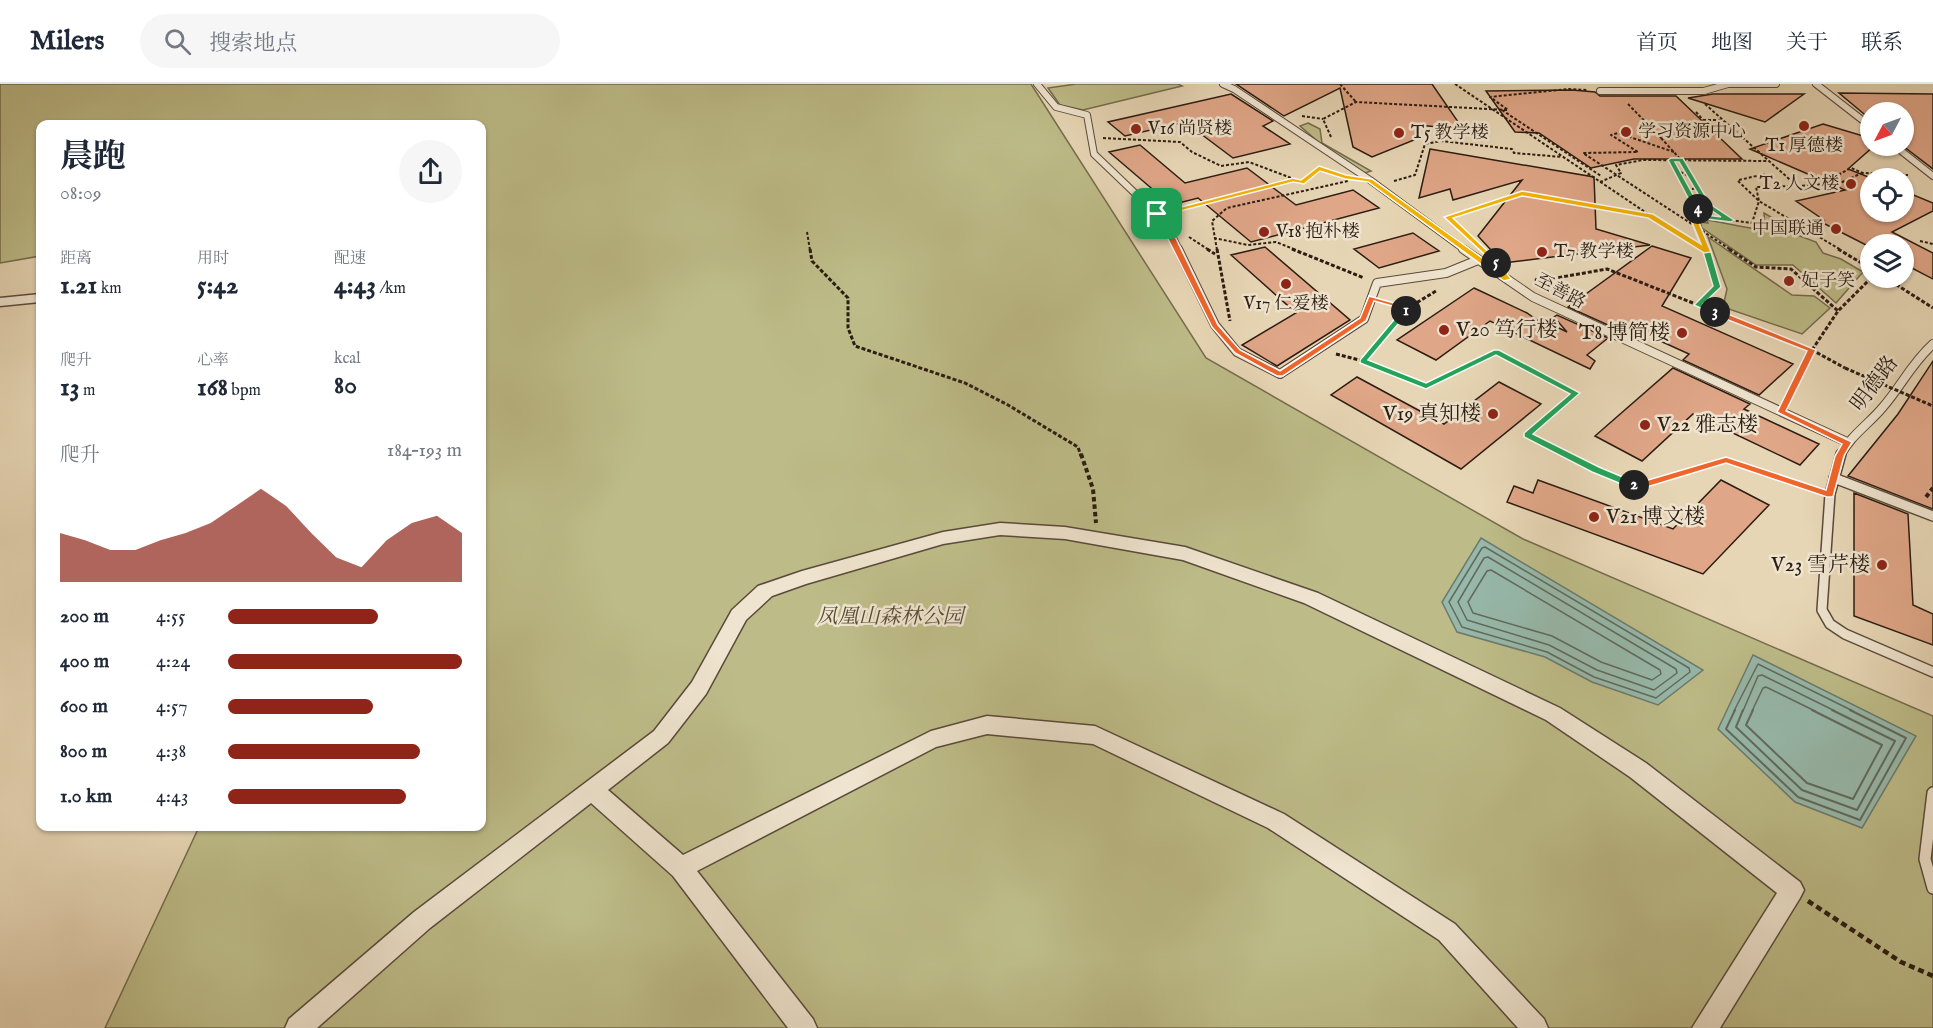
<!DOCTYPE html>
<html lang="zh">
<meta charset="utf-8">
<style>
:root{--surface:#fff;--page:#f6f6f7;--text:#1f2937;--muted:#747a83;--line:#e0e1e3;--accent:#8f2418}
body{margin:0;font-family:"IM FELL English","Noto Serif SC",serif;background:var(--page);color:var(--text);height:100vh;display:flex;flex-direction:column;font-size:22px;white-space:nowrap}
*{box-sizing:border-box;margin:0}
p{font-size:20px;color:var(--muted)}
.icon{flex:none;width:33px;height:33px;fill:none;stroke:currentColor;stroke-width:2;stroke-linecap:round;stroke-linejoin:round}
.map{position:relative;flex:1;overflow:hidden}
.side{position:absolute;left:36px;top:36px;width:450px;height:711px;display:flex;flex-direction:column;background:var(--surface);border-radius:12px;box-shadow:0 2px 4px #0004}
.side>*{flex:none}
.needle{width:39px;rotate:229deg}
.fabs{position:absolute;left:1860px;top:18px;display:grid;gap:12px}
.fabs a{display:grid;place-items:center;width:54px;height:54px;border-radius:50%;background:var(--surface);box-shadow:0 2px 4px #0004;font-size:30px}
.pin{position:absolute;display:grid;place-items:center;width:51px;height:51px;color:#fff;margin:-26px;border-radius:12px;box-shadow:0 3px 9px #0006}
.km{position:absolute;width:30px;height:30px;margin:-15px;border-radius:50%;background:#222;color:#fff;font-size:16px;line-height:30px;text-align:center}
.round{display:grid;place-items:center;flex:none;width:63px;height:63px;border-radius:32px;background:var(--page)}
.overview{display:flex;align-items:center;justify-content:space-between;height:102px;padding:0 24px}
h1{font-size:33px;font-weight:700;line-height:45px}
.metrics{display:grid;grid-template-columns:repeat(3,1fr);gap:9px;height:102px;padding:6px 24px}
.metrics div{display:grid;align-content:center}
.metrics b{font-size:26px;font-weight:700}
.metrics small{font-size:16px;font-weight:400}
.metrics p{font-size:16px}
.chart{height:168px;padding:12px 24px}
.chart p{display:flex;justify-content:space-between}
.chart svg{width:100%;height:108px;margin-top:6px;fill:var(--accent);opacity:.7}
ul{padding:0 24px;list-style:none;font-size:20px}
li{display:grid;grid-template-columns:96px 72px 1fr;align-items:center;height:45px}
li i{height:15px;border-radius:8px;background:var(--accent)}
header{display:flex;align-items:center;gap:36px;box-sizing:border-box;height:84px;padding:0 30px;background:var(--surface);border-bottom:2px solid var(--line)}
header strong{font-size:28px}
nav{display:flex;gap:33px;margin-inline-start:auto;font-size:21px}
.search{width:420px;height:54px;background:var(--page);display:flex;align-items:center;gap:15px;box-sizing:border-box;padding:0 21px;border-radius:33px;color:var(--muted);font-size:22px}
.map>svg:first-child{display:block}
</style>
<header>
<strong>Milers</strong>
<div class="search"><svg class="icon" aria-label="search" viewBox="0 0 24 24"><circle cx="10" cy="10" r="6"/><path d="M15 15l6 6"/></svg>搜索地点</div>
<nav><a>首页</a><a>地图</a><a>关于</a><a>联系</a></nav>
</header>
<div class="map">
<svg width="1933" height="944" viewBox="0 0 1933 944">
<rect width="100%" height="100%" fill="#e7d6b5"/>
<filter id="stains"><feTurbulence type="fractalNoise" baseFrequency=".00333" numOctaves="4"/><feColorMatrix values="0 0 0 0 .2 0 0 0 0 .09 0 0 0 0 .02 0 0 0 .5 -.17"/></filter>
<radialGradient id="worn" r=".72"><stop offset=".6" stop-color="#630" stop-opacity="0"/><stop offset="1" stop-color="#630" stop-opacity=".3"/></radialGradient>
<path fill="#bdbc88" stroke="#746c4d" stroke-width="1.5" d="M0,0H1031L1206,274L1523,455L1933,632V944H105L199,743L482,742V40H40V172L0,179Z
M1076,0H1178L1182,2L1083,26L1060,21L1048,4Z
M1308,39L1320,45L1322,59L1371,87L1362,90L1323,62L1300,42Z
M1764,129L1781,139L1783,144L1792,149L1816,158L1823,169L1841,175L1863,188L1836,219L1793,181H1756L1702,144L1700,138L1708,139L1707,136C1727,139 1745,144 1765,146Z
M1708,153L1792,211L1814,212L1830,224L1802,250L1723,223L1727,205Z"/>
<path fill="#97b9ab" stroke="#6c7a6e" stroke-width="1.5" d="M1481,454L1703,586L1658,621L1592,598L1545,573L1457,548L1442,518Z
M1753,571L1916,652L1862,744L1795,718L1718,645Z"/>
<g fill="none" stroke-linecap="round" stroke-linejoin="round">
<path stroke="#616a5e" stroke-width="1.5" d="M1485,463L1689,584L1690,588L1656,614L1594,593L1547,568L1462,543L1449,518L1482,464Z
M1488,473L1676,585L1677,589L1654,606L1597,586L1549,561L1467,536L1458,518L1484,474Z
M1491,486L1660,586L1661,590L1652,596L1601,578L1552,552L1473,529L1468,518L1487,487Z
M1734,627L1758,580L1853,627
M1743,627L1758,592L1762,591L1835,627
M1752,627L1763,604L1766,603L1815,627"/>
<path stroke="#616a5e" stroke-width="2" d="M1735,626L1726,645L1798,713L1860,736L1906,654L1850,626
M1743,626L1736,643L1802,706L1857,726L1895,657L1832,626
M1753,626L1746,641L1807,699L1853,715L1882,661L1812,626"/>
</g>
<path fill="#dfa687" stroke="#2b1c12" stroke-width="1.5" d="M1236,0H1432L1463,45L1416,41L1414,56L1372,73L1353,63L1340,4L1284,32Z
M1572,6L1595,8L1600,12H1676L1742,75H1634L1591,84L1539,49L1515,48L1486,7Z
M1839,9L1933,10V85L1903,62L1904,28H1870V35Z
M1231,10L1273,37L1263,42L1290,60L1233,74L1185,38L1125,52L1108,38Z
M1713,10H1804L1765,38L1688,14Z
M1823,40L1870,54V62H1874L1848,85L1871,94L1870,128H1904V107L1933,119V127L1892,148L1933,169V195L1904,180V160H1870V163L1819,137L1824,136L1796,117L1845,106L1750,65Z
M1140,61L1185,99L1247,84L1296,121L1353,106L1379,124L1251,158L1198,114L1171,121L1109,68Z
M1430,65L1594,93L1596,145L1650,161L1503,179L1478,152L1522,96L1453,116L1450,105L1419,114Z
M1413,149L1439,167L1379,184L1354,165Z
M1652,162L1691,174L1662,222L1793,280L1759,311L1683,276L1689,270L1625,241L1619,246L1568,223Z
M1265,163L1350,236L1277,282L1242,261L1296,229L1231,171Z
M1474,204L1527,229L1555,249L1559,244L1567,248L1554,233L1557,231L1608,254L1587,271L1595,277L1590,285L1490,237L1436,276L1397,256Z
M1933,277V425L1848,392L1898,330Z
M1673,284L1750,320L1744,325L1819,360L1800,381L1693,330L1642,377L1595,352Z
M1357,293L1444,340L1499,298L1541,320L1461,385L1331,311Z
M1538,396L1673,445L1721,396L1769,421L1703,490L1507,418L1514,402L1533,409Z
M1854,409L1908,430L1913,521L1933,530V561L1854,532Z"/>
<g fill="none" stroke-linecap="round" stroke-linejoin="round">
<defs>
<path id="lane-far3" d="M1037,0L1056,23L1087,31L1094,70L1165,138L1179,166
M1223,0L1234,5L1370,96L1465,166
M1728,0H1776
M1816,0L1870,42
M1600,7H1704L1728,0
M1895,62L1933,92"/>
<path id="lane-far2" d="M1178,165L1215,241L1237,268L1280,290L1364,235L1377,199L1446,189L1478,176
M1463,165L1533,213L1847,358
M1840,372C1850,352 1869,340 1883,323C1902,301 1911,280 1933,260"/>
<path id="lane-far1" d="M1841,370L1830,410L1822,526L1830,540L1845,550L1933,588
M1834,394L1933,432"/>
<path id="lane" d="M1933,709L1925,775L1933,804"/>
<path id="street" d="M40,210V218L0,222V214Z
M1000,439L1065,443L1185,463L1318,509L1560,624L1646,679L1800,798L1804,806L1800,814L1720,944H1692L1777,809L1630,693L1546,636L1304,519L1183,476L1065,455L1000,451L943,460L806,500L772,512L746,536L706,610L668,659L608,706L683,771L931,647L987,632L1095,642L1284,730L1455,840L1544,935L1548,944H1518L1439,856L1268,744L1093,660L987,650L936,663L697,787L813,935L817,944H788L673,792L591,719L430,844L317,944H285L289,935L414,828L654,647L692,598L732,526L758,502L802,487L943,448Z"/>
</defs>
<use href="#lane-far3" stroke="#5a4a3b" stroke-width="8"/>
<use href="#lane-far2" stroke="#5a4a3b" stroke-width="10"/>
<use href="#lane-far1" stroke="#5a4a3b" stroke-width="12"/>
<use href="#lane" stroke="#5a4a3b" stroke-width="14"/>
<use href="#street" stroke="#5a4a3b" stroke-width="3"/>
<path stroke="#2b1c12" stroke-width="2" stroke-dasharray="3 2" stroke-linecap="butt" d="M1340,0L1356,18
M1455,0L1648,130
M1628,20L1661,54
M1705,20L1797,102L1756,103L1759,117L1752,139L1692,131L1707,166
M1502,26L1601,92
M1696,28L1703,36
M1302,32L1323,35
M1331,53L1323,35L1356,18L1508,26L1490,13L1569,5L1588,6
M1103,54L1180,58L1192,68L1221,82L1249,78L1302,98L1319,84L1331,88
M1676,86L1691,93
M1834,93L1851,84L1863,89L1908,91
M1739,96L1765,90
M1394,97L1415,91L1425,60L1441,57L1512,65L1514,69L1562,73
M1738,97L1759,117L1841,166
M1600,98L1621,89L1616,81L1643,76L1768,77
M1797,102L1840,99L1862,89
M1687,106L1698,104
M1690,111L1707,121
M1172,127L1292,96
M1450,135L1448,133L1522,109L1650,132L1705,166
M1698,144L1731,166
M807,148L810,166
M1189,153L1209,166
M1214,154L1248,161L1276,158L1296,166
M1920,157L1933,160
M1217,166L1212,137L1227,124L1348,97"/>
<path stroke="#2b1c12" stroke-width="3" stroke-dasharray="4 2" stroke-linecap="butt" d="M810,165L812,177L848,214V244L855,262L965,299L1008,321L1078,363L1081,372
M1207,165L1215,170
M1217,165L1230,237
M1292,165L1364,194
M1702,165L1706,167
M1729,165L1756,183L1791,185L1838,227
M1838,165L1870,184
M1886,194L1933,224
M1535,195L1539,197L1607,185L1812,266L1838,227L1871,194
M1385,218L1408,224
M1697,221L1717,203L1706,165
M1336,270L1363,277L1408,224L1436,207
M1363,277L1426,302L1497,268L1575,310L1527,351L1568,372
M1788,315L1812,266L1845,284"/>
<path stroke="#2b1c12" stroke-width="4" stroke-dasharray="4.5 3" stroke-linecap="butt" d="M1081,370L1093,405L1096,439
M1565,370L1637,403L1726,376L1818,406
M1926,413L1933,404"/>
<path stroke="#2b1c12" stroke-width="4.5" stroke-dasharray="6 4" stroke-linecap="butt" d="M1808,817L1901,878L1933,892"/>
<use href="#lane-far3" stroke="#efe4cf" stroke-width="6"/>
<use href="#lane-far2" stroke="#efe4cf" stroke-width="8"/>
<use href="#lane-far1" stroke="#efe4cf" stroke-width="9"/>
<use href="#lane" stroke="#efe4cf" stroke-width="11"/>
<use href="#street" fill="#efe4cf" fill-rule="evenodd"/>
<path stroke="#2b1c12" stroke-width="2" stroke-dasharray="3 2" stroke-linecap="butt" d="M1703,36H1723
M1661,54L1683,78L1707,121L1731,136
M1674,68L1618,49L1611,51L1638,68L1583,69L1698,144
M1680,75L1671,76L1701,132"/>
<path stroke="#2b1c12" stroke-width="3" stroke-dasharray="4 2" stroke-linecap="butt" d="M1845,284L1933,322"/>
</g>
<path fill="#f0652b" stroke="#fff" stroke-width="1.5" d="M1155,129H1160L1168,138L1218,241L1240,266L1280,287L1360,234L1369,212L1412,224L1406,229H1403V225L1374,217L1366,237L1283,292H1277L1235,269L1212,243Z"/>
<path fill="#22a559" stroke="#fff" stroke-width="1.5" d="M1403,225L1409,227L1368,276L1426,299L1494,266H1499L1580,309L1533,350L1599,383L1637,399V404H1631L1592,388L1524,353V349L1570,310L1496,271L1426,305L1360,279V276Z"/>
<path fill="#f0652b" stroke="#fff" stroke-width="1.5" d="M1713,226H1718L1816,266L1786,327L1852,358L1844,372L1833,413H1827L1726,379L1637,406L1631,404V399H1638L1726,373L1826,406L1835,372L1842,360L1777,328L1807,267L1713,230Z"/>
<path fill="#22a559" stroke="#fff" stroke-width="1.5" d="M1671,74H1683L1710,120L1734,136L1731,138L1697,134L1711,168L1721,203L1703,220L1718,226V230H1713L1694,221L1713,202L1703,168L1689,131L1692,129L1721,133L1705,122L1679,78H1675L1701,125L1695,127L1668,76Z"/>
<path fill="#f5b400" stroke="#fff" stroke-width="1.5" d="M1522,107L1653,130L1701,160L1689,131L1696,130L1694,125L1700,124L1705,132L1697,134L1711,168L1704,169L1648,134L1522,112L1453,134L1498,177L1496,181L1444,133Z"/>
<path fill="#f5b400" stroke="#fff" stroke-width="1.5" d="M1319,82L1346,91L1372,95L1495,183L1492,179L1498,177L1511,195L1504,197L1368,98L1345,95L1320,87L1304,100L1293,98L1157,133L1154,130L1293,94L1301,96Z"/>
<g fill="#8f2418" stroke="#efe4cf" stroke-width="2">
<circle cx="1804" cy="42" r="6"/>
<circle cx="1136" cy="45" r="6"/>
<circle cx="1626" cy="48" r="6"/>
<circle cx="1399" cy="49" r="6"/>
<circle cx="1851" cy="100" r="6"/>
<circle cx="1836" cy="145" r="6"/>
<circle cx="1264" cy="148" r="6"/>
<circle cx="1542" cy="168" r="6"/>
<circle cx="1789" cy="197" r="6"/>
<circle cx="1286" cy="200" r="6"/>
<circle cx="1444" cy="246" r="6"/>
<circle cx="1682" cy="249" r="6"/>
<circle cx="1493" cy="330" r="6"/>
<circle cx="1645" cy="341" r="6"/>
<circle cx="1594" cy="433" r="6"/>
<circle cx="1882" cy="481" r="6"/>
</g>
<g text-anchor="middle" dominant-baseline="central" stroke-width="5" stroke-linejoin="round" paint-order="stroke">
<g font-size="18" fill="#2b1c12" stroke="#efe4cf" text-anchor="start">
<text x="1148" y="45">V16 尚贤楼</text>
<text x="1638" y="48">学习资源中心</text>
<text x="1411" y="49">T5 教学楼</text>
<text x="1804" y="62" text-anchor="middle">T1 厚德楼</text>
<text x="1839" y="100" text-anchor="end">T2 人文楼</text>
<text x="1824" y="145" text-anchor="end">中国联通</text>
<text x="1276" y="148">V18 抱朴楼</text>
<text x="1554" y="168">T7 教学楼</text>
<text x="1801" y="197">妃子笑</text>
<text x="1286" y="220" text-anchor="middle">V17 仁爱楼</text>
</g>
<g font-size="18" fill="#2b1c12" stroke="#efe4cf">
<text transform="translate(1560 208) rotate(28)">至善路</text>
</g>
<g font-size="21" fill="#2b1c12" stroke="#efe4cf" text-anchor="start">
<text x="1456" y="246">V20 笃行楼</text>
<text x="1670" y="249" text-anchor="end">T8 博简楼</text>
<text x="1481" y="330" text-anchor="end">V19 真知楼</text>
<text x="1657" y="341">V22 雅志楼</text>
<text x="1606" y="433">V21 博文楼</text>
<text x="1870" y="481" text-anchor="end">V23 雪芹楼</text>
</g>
<g font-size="21" fill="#2b1c12" stroke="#efe4cf">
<text transform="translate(1875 300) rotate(-53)">明德路</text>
</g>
<g font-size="21" font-style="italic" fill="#574c35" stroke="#efe4cf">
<text x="890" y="533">凤凰山森林公园</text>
</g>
</g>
<rect width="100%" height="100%" filter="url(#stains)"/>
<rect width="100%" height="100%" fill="url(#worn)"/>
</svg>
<div class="fabs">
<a><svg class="needle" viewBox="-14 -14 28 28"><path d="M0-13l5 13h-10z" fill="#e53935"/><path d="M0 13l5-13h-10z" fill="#747a83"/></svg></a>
<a><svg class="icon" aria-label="locate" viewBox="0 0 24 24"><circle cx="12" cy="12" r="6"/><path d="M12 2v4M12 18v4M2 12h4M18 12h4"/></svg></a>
<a><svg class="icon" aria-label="layers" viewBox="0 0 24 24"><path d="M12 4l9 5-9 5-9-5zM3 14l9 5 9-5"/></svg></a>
</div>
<div class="pin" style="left:1157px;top:130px;background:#1e9e55"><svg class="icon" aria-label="arrive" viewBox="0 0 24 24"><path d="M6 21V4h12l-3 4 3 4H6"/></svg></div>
<b class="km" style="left:1406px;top:227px">1</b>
<b class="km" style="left:1634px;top:401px">2</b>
<b class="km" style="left:1715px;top:228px">3</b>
<b class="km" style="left:1698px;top:125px">4</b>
<b class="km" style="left:1496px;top:179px">5</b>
<section class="side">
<div class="overview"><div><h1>晨跑</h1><p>08:09</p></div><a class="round"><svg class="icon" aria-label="share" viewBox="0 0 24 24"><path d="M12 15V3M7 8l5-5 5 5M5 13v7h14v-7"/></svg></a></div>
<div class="metrics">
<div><p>距离</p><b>1.21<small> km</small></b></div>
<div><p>用时</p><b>5:42</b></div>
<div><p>配速</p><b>4:43<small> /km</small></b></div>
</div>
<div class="metrics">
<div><p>爬升</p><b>13<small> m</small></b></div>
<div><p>心率</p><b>168<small> bpm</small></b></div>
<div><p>kcal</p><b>80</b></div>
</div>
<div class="chart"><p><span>爬升</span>184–193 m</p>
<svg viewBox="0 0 160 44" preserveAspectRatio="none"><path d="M0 44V24L10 27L20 31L30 31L40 27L50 24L60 20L70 13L80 6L90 13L100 24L110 34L120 38L130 27L140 20L150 17L160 24V44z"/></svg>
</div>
<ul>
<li><b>200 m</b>4:55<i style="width:64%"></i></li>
<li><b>400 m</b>4:24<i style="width:100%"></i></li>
<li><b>600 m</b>4:57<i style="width:62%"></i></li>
<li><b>800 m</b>4:38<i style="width:82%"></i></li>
<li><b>1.0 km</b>4:43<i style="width:76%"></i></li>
</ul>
</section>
</div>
